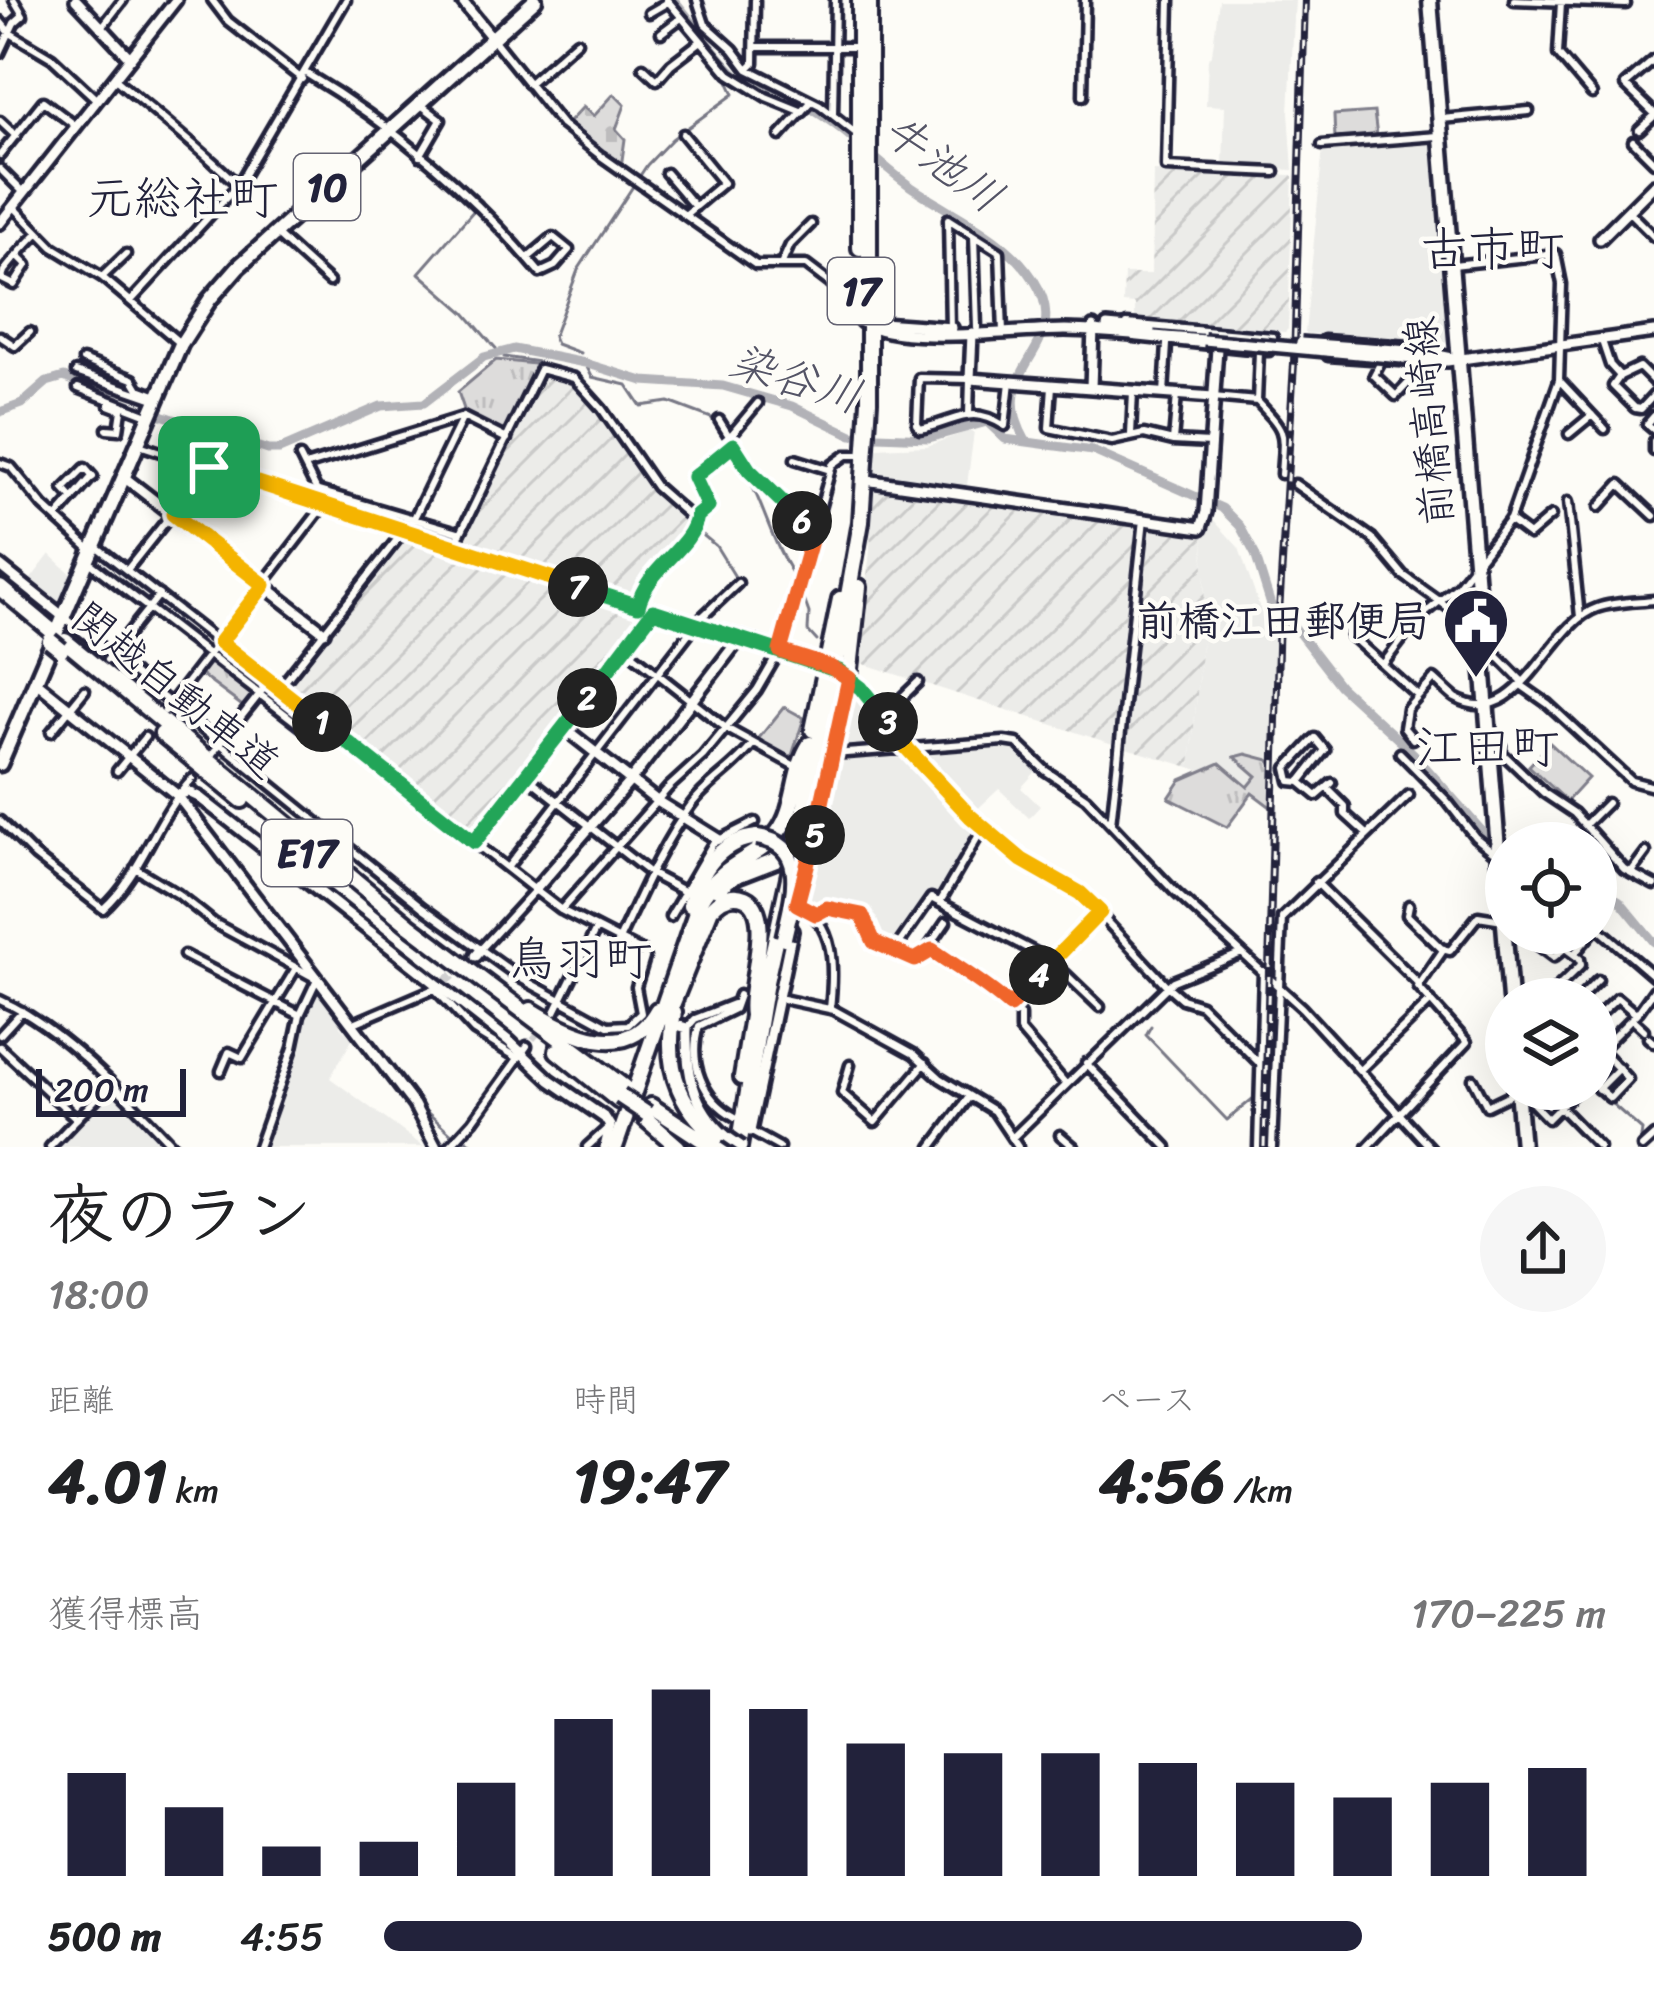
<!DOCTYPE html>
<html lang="ja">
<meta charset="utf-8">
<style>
:root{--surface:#fff;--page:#f6f6f6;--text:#202124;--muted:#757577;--accent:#22223b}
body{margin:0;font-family:Sriracha,"Klee One",sans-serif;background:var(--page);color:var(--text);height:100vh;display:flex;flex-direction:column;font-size:45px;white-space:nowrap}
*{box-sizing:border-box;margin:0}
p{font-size:39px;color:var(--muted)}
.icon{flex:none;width:66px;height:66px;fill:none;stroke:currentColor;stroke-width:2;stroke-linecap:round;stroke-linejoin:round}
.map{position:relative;height:1147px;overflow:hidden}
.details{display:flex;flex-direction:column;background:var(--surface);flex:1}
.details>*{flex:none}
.tools{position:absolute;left:1485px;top:822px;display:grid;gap:24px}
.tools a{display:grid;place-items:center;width:132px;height:132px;border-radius:50%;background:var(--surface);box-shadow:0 12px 48px #0002;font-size:60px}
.scale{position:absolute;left:36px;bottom:30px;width:150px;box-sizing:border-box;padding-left:12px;border:6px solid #22223b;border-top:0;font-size:33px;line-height:42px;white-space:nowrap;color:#22223b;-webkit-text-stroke:9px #fdfcf7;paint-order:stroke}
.pin{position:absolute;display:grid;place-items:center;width:102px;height:102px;color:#fff;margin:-51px;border-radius:24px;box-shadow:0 6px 18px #0006}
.km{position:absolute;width:60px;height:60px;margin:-30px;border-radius:50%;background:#222;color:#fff;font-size:33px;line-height:60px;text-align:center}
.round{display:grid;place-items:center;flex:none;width:126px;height:126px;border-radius:63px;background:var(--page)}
.overview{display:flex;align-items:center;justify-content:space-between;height:204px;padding:0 48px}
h1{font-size:66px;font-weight:700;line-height:90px}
.stats{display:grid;grid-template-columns:repeat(3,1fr);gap:18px;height:204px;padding:12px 48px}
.stats div{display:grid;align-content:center}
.stats b{font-size:60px;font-weight:700}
.stats small{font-size:33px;font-weight:400}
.stats p{font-size:33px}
.chart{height:336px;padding:24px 48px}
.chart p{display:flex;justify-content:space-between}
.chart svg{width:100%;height:216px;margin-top:12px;stroke:var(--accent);stroke-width:6}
ul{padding:0 48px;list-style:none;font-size:39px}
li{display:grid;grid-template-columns:192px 144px 1fr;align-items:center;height:90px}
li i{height:30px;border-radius:15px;background:var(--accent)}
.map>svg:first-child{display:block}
</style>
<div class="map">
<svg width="1654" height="1147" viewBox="0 0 1654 1147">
<defs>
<pattern id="industrial-furrows" width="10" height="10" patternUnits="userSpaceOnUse" patternTransform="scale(3)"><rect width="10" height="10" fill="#ecece9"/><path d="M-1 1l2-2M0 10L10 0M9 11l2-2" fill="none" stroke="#cacac9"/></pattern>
<pattern id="grass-tufts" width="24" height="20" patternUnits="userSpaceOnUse" patternTransform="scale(3)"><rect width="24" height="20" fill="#dddcdb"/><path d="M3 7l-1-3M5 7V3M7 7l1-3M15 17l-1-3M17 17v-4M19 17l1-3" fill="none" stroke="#bdbcbd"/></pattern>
<pattern id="cemetery-stones" width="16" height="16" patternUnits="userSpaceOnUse" patternTransform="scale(3)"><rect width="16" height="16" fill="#dddcdb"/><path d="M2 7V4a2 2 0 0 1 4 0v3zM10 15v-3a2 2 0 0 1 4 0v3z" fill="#bdbcbd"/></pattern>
</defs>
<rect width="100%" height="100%" fill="#fdfcf7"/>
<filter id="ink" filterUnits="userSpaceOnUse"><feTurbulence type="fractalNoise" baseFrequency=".00833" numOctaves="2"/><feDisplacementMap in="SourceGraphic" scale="24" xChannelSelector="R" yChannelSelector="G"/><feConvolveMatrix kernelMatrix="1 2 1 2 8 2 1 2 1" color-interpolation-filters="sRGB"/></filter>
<g filter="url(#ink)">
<path fill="#ecece9" d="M1219,0H1295L1289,112L1293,170L1223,166L1225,106L1206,105L1208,58L1212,54Z
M1432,141L1448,339L1445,343L1305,333L1323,148Z
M966,432H974L966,493L873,478L875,448L927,446Z
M1211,517L1239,548L1263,617L1276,631L1274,765L1269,760L1237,757L1258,776L1248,787L1220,763L1199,770L1190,767L1205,612L1203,532L1209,531Z
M50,554L78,580L63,613L27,584Z
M852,688L857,689L879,712L894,738L887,749L838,751Z
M1016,746L1039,768L1021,788L1040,806L1029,818L999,789L970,816L979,831L962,861L938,897L926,894L893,948L877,940L866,916L835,909L814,911L803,905L837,759Z
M317,984L340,1015V1026L350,1036L356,1033L330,1078L424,1147H260L301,1015Z
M110,1089L151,1127L169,1147H53Z"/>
<path fill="url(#industrial-furrows)" d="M1153,171L1293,175L1288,329L1285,332L1135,319V304L1123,303L1124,274H1151Z
M543,373L569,377L602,413L651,485L694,523L650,572L640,586L636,601L462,545Z
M872,484L1142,521L1119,746L861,663L863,651L858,650L870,551Z
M1154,524L1203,532L1205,612L1190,767L1126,748L1147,532Z
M405,535L645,613L647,617L472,837L285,690Z"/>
<path fill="url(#grass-tufts)" stroke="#807f8b" stroke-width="3" d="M1374,112L1377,137L1335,140L1334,115Z
M496,360L534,364L537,369L502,434L466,415L458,392Z
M210,659L255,692L245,708L198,673Z
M784,707L804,718L790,762L755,743Z
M1246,754L1269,760L1274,765L1272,808L1252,793L1227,827L1169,798L1181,780L1220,763L1248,787L1257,776L1235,757Z"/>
<path fill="url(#cemetery-stones)" stroke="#807f8b" stroke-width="3" d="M614,94L625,105L616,129L625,139L621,167L567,124L583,107L594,116Z"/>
<path fill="#dddcdb" stroke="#807f8b" stroke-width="3" d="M1550,743L1588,778L1567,801L1529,766Z"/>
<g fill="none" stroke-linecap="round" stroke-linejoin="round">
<path stroke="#787885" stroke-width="3" d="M329,36L338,22
M322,80L344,94
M437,165L482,201L419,273L465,313L490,342
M492,344L501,354
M580,353L556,344L553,337L578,270L647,165L672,139L734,94L725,74
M504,357L539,362
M585,363L592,377L627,385L641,406L669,402L714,419L729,444
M733,453C763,493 768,541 798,582
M698,531L716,546L737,580
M801,591L809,613L808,631L817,641
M27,1018L107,1084
M1151,1026L1146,1035L1227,1120L1255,1097
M111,1089L141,1116
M1601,1094L1642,1130L1641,1138L1648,1147
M420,1106L454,1136
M463,1137L476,1147"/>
<path stroke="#b2b2b7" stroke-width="9" d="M674,0C693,22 718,60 740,78C759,92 787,96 808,107C846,128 875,161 910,186C952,215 1006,236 1034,280C1078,349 982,366 1026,441
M0,412L22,404L47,382L64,377L131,405L268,450H279L381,406L424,403L484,357L514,349L585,363L643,381L723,386L792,406L852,435L929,438L987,422L1005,439L1093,451L1222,508L1240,526L1255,554L1275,618L1295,628L1340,686L1413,753L1489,839L1506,848
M1596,886L1620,901L1654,942"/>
<path stroke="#d1d0d1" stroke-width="6" stroke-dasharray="6 3" stroke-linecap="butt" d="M295,858L314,834
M527,1046L544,1026"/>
<path stroke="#d1d0d1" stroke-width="9" stroke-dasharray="9 4.5" stroke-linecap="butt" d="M446,981L465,965"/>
<path stroke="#d1d0d1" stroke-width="14" stroke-dasharray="14 7" stroke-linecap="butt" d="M794,848L807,832L812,817"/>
<defs>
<path id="street" d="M212,0L228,21L302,79
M667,0L729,74L766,97L803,112
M697,0L705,24L733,49L748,69L820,105L858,135
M1170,0L1166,167L1275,172
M1514,0L1626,4
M1561,2L1558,54L1592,94
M649,13L668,2
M0,21L10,33L52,58L97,100
M102,27L123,0
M661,33L681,18
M493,39L562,125L601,156L756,265H806L852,300L854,317L862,322
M755,47H859
M0,53L14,23L23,15L14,0
M1654,60L1625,85L1654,113
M643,67L657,80L671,64L701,41
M748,69L754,63L755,0
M304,72C392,124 475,195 540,273L555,266L569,250L553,237L528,258
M114,78C156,114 199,147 238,185
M528,84L577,41
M1083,96L1085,0
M833,115L835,0
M1441,119L1529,111
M0,121L16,136
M1639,130L1654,116
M683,134L723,183L685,215
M780,136L812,101
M1633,141L1654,162
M1322,145L1438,136
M0,155L43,101L76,126
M420,156L441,120L420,104
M0,169L23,192
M666,173L695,207
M14,207L53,247L102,277L181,344
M1628,211L1654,237
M948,219L1000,252L1003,333
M948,219L950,330
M275,233L329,282
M974,236L977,328
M17,255L27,265L14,285L2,279L4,271C15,257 26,245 38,233
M781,265L790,245L811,224
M102,277L126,254
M131,301L238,185L346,0
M1127,324L1273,337L1269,351L1134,337
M0,336L15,346L30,332
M1602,341L1610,365L1620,376
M1318,345L1324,340L1424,347L1430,353
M1328,356L1428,363
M83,360L133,379L139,389L155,395
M1381,362L1374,375L1396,396L1414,377V364
M76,372L154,399
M1620,376L1613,386L1635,408L1641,409L1654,395
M1620,376L1639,367L1654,382
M1559,380L1605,429
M1052,386L1049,428L1112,441L1144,434L1173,441L1210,443
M78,388L148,415
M1164,394L1167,344
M1213,397L1257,401C1287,433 1284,430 1281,474
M1257,401L1259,351
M969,414L970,379L919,378L917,424L920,429C957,422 969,403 1005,426L1010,382
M1654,416L1647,424L1654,430
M719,420L750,470L814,530
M107,429L119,430L122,410L109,405
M1569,434L1592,415
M1131,435L1133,391
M1173,441L1177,395
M1654,441V451
M139,445L324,505
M300,457L324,505
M795,459L830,470
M0,463L11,467L43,506L91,550
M305,466L463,417L507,439
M1295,484L1372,538L1403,575L1452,610L1522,681
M318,491L461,533
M1568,502L1580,617
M1599,507L1620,484L1654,516
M56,518L90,479L93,477L85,468L64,489L73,499
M1509,520L1529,535L1551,516
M455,545L540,369L574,378L602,409L656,487L696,522
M89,562L315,737
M127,570L209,467L217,443
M637,606C647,567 678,560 694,529C699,519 699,515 708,507L694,477L731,449L732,434L758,403
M65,618L422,907L522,979L608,1026L628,1025L641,1013L636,987L645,958L643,952L561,910L535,890L97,547
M1351,636L1418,696
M626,649L726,728L793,765
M107,660L159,595
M1384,663L1417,620L1458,586L1510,519L1559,380L1562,284L1556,254L1453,265
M852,680L882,711L902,743L970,816L1040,873L1080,893L1167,986L1182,999L1201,1005L1259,1063
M1521,685L1548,704L1631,781L1654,787
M279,689L414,518L463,417
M165,711L324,505
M884,715L918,682
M51,732L85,690
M1491,734L1501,745V752L1544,793L1574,813L1624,869L1654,885
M1413,739L1404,728L1407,709L1434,679C1440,684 1448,693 1455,698C1520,734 1547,625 1597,608C1614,602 1636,602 1654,600
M1400,753L1447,801L1475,837L1496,854
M212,754L269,682
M833,754L1004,741L1017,743L1046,771L1086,798L1174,891L1302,1008L1430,1147
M117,771L145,737
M526,776L651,874L685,892
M1300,782L1290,781L1287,768L1315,738L1325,750L1300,782L1317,796L1332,783
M1328,789L1345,806V814L1367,834
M0,821L35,856L103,909C142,874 156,817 192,779
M1111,824L1144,519
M1585,825L1607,803
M135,868L178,894L214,923L317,979L300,1015L293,1048L258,1147
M507,868L699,620L738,583
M1631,872L1646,852
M1316,882L1419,984
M940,902L983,828
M797,904C837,923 834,970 830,1009
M1409,905L1407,915L1442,949L1450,951L1478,916L1503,920
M561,910L669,787L703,756L757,690L782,647L832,465L846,455H858
M816,914L827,907L862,915L874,942L915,960L931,950C963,971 993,989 1020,1015V1030L1065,1083
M670,917L713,843L755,822
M1597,927L1654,976
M1522,933L1554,957L1565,948L1580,959L1581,965L1546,999
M618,942C640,896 660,847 691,805C708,782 735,768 753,744
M481,949L535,890
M894,951L931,898L1052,961L1100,1007
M926,951L946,922
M1575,953L1592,933
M184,955L298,1014
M435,989L474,1031L518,1058
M778,998L834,1010L914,1054L940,1078L994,1111L1018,1147
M1579,999L1598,980
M0,1000C63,1028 127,1097 174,1147
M1010,1006L1100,912
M555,1012L596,929
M1596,1018L1617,998L1636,1014
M1632,1019L1644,1030
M354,1023L436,988
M687,1028L695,1019L733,1004
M0,1035L22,1011
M1648,1038L1654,1043
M0,1047L77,1119
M1596,1054L1639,1011L1654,990
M1086,1063L1167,1147
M850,1065L842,1093L875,1122L925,1063
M1361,1069L1431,1001
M221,1071L229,1052L242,1058L296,968
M1473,1079L1487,1106L1520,1090L1548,1119L1578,1089
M1596,1086L1610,1098L1628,1079L1600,1049
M1598,1089L1619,1068
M1560,1107L1599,1147
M735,1117C702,1099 688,1062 699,1026L734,1009L739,995
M750,1131L779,1147
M1060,1135L1074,1147
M1012,1138L1173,981L1242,953
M50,1147L110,1084
M449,1147L473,1121L527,1046
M587,1147L610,1126
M932,1147L969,1097
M1258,1147L1263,971
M1272,1147L1282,918L1409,795
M1368,1147L1467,1042L1418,987L1444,949
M1642,1147L1654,1136"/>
<path id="secondary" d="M76,0L130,58
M461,0L493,39
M0,223L176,0
M1600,239L1654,185
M862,322C899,346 1018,330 1065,330C1111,331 1158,337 1204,340
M867,322L952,328
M1107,326L1150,330
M972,334L970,379L1213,397
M1423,352L1457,359
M1424,360L1447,361L1654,332
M1091,388L1093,327
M125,478L324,632
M865,480L1201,528L1206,512L1217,348
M324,505L831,667
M0,566L65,618
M36,682L177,795L414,1105L436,1147
M564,728L657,801L718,839
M177,795L188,792L199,797L509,1041L550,1080L605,1118L610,1126L605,1147
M474,842L653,611
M535,890L631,780L740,638
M798,903L849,678L845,675
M476,956L481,950
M680,1026L687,1028C686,1070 692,1107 726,1136
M750,1131L792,931"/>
<path id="primary" d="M1430,0L1510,999
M0,764L181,344L210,299L238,267L535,0
M1517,1089L1522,1147"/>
<path id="highway" d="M860,0V248
M0,588L53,632
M65,641L409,925L624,1087
M849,678L859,587
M813,730L840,599
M162,734L242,800
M717,889L732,877L776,860
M690,905C700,871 719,841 757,837
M531,1010C571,1035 628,1063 657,1010
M674,1012C663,1072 681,1112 729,1147
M667,1018L711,909C720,899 731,892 745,898C776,912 747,986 752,1015
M557,1051L619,1101
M742,1077L752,1016
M651,1106L713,1147
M646,1119L678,1147
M615,1147L700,901C723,861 756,860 778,832C797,807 792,771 810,744
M739,1147L766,982L835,669L861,522L869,401V0"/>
</defs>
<use href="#street" stroke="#22223b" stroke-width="15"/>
<use href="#secondary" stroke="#22223b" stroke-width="18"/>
<use href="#primary" stroke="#22223b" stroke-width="21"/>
<use href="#highway" stroke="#22223b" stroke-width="22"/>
<use href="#street" stroke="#fdfcf7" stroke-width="6"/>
<use href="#secondary" stroke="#fdfcf7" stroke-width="9"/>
<use href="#primary" stroke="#fdfcf7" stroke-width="12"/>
<use href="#highway" stroke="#fdfcf7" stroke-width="14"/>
<defs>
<path id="rail" d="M1264,1147L1279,613L1294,363L1305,0"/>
</defs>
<use href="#rail" stroke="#22223b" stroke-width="8"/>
<use href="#rail" stroke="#fdfcf7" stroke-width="3" stroke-dasharray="9" stroke-linecap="butt"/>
<defs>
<path id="secondary-bridge" d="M1204,340L1424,360
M1301,343L1423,352
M726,1136L742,1147"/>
<path id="highway-bridge" d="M50,641L61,650
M757,837C812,845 792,901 784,938
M620,1096L647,1114"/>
</defs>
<use href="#secondary-bridge" stroke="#22223b" stroke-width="18" stroke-linecap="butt"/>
<use href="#highway-bridge" stroke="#22223b" stroke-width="22" stroke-linecap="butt"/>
<use href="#secondary-bridge" stroke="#fdfcf7" stroke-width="9"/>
<use href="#highway-bridge" stroke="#fdfcf7" stroke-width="14"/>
</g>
</g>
<g fill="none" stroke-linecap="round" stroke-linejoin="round" filter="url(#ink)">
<defs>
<path id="split-1" d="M209,467L173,514L264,585L220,642L322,722"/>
<path id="split-2" d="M322,722L474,842L587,698"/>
<path id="split-3" d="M587,698L653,611L839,671L861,688L888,722"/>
<path id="split-4" d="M888,722L902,743L970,816L1022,860L1080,893L1100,912L1039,975"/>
<path id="split-5" d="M815,835L797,904L816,914L827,908L862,915L874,942L915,960L932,950C959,969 986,984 1010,1006L1039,975"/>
<path id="split-6" d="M802,521L814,530L780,651L830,667L849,678L815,835"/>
<path id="split-7" d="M578,587L638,606C647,567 692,549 697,516L708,507L694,477L733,445L749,470L802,521"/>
<path id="split-8" d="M209,467L578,587"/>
</defs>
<use href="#split-1" stroke="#fff" stroke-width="24"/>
<use href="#split-2" stroke="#fff" stroke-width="24"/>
<use href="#split-3" stroke="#fff" stroke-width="24"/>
<use href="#split-4" stroke="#fff" stroke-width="24"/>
<use href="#split-5" stroke="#fff" stroke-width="24"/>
<use href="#split-6" stroke="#fff" stroke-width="24"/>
<use href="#split-7" stroke="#fff" stroke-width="24"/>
<use href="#split-8" stroke="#fff" stroke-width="24"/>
<use href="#split-1" stroke="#f5b400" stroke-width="15"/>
<use href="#split-2" stroke="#22a559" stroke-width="15"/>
<use href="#split-3" stroke="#22a559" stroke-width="15"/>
<use href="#split-4" stroke="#f5b400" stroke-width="15"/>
<use href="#split-5" stroke="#f0652b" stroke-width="15"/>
<use href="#split-6" stroke="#f0652b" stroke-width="15"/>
<use href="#split-7" stroke="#22a559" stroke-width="15"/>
<use href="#split-8" stroke="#f5b400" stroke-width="15"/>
</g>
<defs>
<symbol id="civic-pin" viewBox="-11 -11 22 30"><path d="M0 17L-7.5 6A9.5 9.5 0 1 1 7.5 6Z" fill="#22223b" stroke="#fdfcf7"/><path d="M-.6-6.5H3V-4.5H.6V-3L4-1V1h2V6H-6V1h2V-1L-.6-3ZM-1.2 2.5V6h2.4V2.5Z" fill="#fff"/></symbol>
</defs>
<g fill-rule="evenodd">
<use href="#civic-pin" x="1438" y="583" width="76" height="104"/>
</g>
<g text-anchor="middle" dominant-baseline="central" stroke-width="9" stroke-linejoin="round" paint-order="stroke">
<g fill="#fdfcf7" stroke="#646373" stroke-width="3">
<rect x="294" y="154" width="66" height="66" rx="9"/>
<rect x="828" y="258" width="66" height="66" rx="9"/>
<rect x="262" y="820" width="90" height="66" rx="9"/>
</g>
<g font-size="39" font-weight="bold" fill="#22223b">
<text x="327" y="187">10</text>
<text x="861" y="291">17</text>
<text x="307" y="853">E17</text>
</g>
<g font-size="42" fill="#22223b" stroke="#fdfcf7">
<text transform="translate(1429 421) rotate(-95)">前橋高崎線</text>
<text transform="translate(176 690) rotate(39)">関越自動車道</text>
</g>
<g font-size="42" font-weight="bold" fill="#22223b" stroke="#fdfcf7" text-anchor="end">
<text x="1430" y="621">前橋江田郵便局</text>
</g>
<g font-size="45" font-style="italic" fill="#545466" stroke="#fdfcf7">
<text transform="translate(943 163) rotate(36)">牛池川</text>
<text transform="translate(796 379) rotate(17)">染谷川</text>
</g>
<g font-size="48" fill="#22223b" stroke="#fdfcf7">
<text x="182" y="197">元総社町</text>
<text x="1492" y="248">古市町</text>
<text x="1487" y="746">江田町</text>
<text x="580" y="958">鳥羽町</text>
</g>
</g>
</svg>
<div class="tools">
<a><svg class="icon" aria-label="locate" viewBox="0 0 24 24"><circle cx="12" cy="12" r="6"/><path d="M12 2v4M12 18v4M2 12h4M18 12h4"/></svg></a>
<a><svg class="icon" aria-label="layers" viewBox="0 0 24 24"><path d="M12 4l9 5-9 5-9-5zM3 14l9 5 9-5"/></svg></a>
</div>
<div class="scale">200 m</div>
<div class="pin" style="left:209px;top:467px;background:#1e9e55"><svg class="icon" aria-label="arrive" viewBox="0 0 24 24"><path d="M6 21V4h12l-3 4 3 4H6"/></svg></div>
<b class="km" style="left:322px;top:722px">1</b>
<b class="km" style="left:587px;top:698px">2</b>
<b class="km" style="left:888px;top:722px">3</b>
<b class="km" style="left:1039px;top:975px">4</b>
<b class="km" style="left:815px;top:835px">5</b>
<b class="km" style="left:802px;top:521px">6</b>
<b class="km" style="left:578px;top:587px">7</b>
</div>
<section class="details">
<div class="overview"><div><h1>夜のラン</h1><p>18:00</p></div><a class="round"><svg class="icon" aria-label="share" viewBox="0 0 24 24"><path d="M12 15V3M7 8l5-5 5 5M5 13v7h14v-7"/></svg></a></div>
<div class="stats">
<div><p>距離</p><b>4.01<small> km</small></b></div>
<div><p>時間</p><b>19:47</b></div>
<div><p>ペース</p><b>4:56<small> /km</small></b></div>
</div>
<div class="chart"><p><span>獲得標高</span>170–225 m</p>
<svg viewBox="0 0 160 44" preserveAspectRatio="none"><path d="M5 44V23M15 44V30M25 44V38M35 44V37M45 44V25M55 44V12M65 44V6M75 44V10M85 44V17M95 44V19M105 44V19M115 44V21M125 44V25M135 44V28M145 44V25M155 44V22"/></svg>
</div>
<ul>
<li><b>500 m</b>4:55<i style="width:80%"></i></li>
</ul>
</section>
